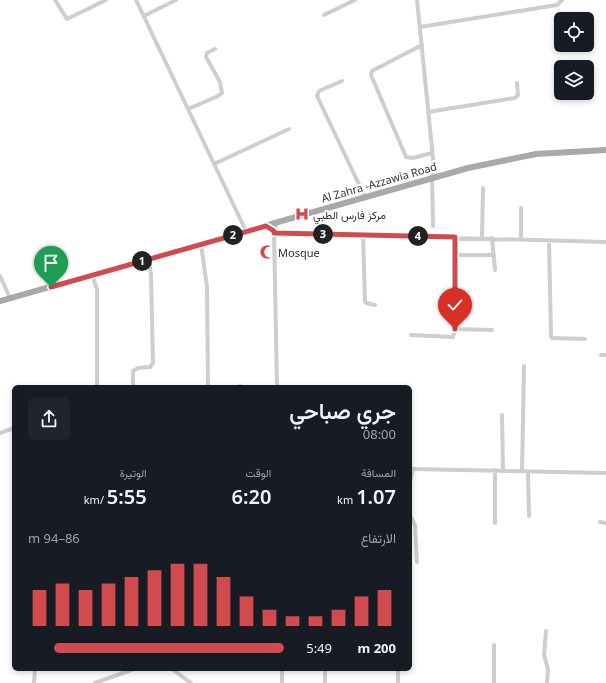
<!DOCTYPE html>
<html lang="ar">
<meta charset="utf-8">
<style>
:root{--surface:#171b24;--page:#20242c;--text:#f1f3f6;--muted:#9ea1a6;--accent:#d14a4e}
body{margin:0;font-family:"Noto Sans",Vazirmatn,sans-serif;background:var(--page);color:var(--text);direction:rtl;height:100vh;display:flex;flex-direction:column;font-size:15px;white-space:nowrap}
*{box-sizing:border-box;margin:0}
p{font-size:13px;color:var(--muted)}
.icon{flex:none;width:22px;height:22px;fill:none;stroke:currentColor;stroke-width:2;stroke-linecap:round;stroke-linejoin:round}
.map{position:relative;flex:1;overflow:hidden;direction:ltr}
.drawer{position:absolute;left:12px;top:385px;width:400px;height:286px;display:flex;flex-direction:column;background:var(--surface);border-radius:6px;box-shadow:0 2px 6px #0003;direction:rtl}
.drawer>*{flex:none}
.controls{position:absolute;left:554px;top:12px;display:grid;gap:8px}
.controls a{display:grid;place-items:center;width:40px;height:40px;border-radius:6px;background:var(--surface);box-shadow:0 2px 6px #0003;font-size:20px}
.pin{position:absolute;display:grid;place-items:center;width:34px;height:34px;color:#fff;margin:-41px -17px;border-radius:50% 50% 50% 0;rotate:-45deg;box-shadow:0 0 4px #0007}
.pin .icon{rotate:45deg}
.km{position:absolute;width:20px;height:20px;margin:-10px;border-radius:50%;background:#222;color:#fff;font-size:11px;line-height:20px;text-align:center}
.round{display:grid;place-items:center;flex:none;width:42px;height:42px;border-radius:6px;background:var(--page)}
.summary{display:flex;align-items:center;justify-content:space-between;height:68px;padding:0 16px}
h1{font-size:22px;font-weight:600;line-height:30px}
.figures{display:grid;grid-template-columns:repeat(3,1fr);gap:6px;height:68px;padding:4px 16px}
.figures div{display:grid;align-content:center}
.figures b{font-size:20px;font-weight:600}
.figures small{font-size:11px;font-weight:400}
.figures p{font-size:11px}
.chart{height:112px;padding:8px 16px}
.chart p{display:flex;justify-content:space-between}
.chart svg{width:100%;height:72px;margin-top:4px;stroke:var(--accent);stroke-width:6}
ul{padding:0 16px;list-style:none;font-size:13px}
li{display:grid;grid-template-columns:64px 48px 1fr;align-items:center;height:30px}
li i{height:10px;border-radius:5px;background:var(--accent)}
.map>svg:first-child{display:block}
</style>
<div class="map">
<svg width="606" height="683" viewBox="0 0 606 683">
<rect width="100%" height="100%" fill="#fff"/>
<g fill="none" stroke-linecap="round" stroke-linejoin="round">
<path stroke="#cecece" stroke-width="4" d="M55,0L67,19L106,0
M136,0L246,231
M417,0L434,168L432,177L433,226
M324,15L355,0
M144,16L176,0
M420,27L557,5L562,0
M422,45L372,71L371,75L406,157L413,158L432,153
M342,81L319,91L317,96L365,197
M188,109L216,97L222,93L220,82L206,57L207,53L215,49
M428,112L515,98L518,95L517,83
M214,164L289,129
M521,208V239
M277,223L274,231L277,387
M274,233L606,242
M363,235L365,301L366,303L375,305
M455,237V329L492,330
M482,238L483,188
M492,238L495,270
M549,241L551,336L552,338L585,339
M201,244L207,287L208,387
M455,255H494
M92,275L97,289V387
M0,276L10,298
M411,335L453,337L455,329
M601,355H606
M240,386V387
M133,387V371L138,368L150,367L153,363L151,275L149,259
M502,415L503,470
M0,433L14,428
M410,469L606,473
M522,471L524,366
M528,471L529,516
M410,481L413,469
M410,516L415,525L417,562
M600,522L606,523
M495,523V470
M546,631L544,655L548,669L547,683
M172,669L191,683
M282,669V683
M325,669V683
M34,683L35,669
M95,683L134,669
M398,683V669
M494,683V645"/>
<path stroke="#a9a9a9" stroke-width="6" d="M0,301L468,168L536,154L606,150"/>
</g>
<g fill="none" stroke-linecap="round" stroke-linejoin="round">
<defs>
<path id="route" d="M51,287L266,226L274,231V233L455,237V329"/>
</defs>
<use href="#route" stroke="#fff" stroke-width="8"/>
<use href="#route" stroke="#d14a4e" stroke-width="5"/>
</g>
<defs>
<symbol id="hospital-bare" viewBox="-9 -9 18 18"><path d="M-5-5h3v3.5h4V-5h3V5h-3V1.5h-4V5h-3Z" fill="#d14a4e" stroke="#fff" stroke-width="2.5" paint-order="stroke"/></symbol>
<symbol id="mosque-bare" viewBox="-9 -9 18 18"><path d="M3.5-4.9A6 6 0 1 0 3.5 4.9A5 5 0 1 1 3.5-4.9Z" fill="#d14a4e" stroke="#fff" stroke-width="2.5" paint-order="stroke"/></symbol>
</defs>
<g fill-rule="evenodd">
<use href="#hospital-bare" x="292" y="204" width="20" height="20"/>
<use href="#mosque-bare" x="257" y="242" width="20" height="20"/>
</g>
<g text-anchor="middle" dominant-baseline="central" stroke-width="4" stroke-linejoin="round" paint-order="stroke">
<g font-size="11" fill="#313131" stroke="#fff">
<text transform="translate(379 182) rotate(-16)">Al Zahra -Azzawia Road</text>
</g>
<g font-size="11" fill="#313131" stroke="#fff" text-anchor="start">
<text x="313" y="214">مركز فارس الطبي</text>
<text x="278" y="252">Mosque</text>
</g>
</g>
</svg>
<div class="controls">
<a><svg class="icon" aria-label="locate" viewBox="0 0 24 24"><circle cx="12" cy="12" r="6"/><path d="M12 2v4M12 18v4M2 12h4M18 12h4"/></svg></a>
<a><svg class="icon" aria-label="layers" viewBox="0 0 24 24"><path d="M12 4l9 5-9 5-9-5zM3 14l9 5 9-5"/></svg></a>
</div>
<div class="pin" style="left:51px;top:287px;background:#1e9e55"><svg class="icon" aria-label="arrive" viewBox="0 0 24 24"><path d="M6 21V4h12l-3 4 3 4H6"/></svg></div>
<div class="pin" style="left:455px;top:329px;background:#d93025"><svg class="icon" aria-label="check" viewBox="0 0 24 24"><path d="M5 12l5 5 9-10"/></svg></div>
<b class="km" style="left:142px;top:261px">1</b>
<b class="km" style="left:233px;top:235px">2</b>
<b class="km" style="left:323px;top:234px">3</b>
<b class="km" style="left:418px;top:236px">4</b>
<section class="drawer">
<div class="summary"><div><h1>جري صباحي</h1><p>08:00</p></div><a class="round"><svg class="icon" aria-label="share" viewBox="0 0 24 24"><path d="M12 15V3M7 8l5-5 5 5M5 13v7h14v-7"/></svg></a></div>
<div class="figures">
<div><p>المسافة</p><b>1.07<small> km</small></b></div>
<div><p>الوقت</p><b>6:20</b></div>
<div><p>الوتيرة</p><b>5:55<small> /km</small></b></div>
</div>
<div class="chart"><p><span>الارتفاع</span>86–94 m</p>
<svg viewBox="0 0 160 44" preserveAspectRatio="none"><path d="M5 44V22M15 44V18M25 44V22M35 44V18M45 44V14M55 44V10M65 44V6M75 44V6M85 44V14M95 44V26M105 44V34M115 44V38M125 44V38M135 44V34M145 44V26M155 44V22"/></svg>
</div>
<ul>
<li><b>200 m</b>5:49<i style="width:90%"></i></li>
</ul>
</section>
</div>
